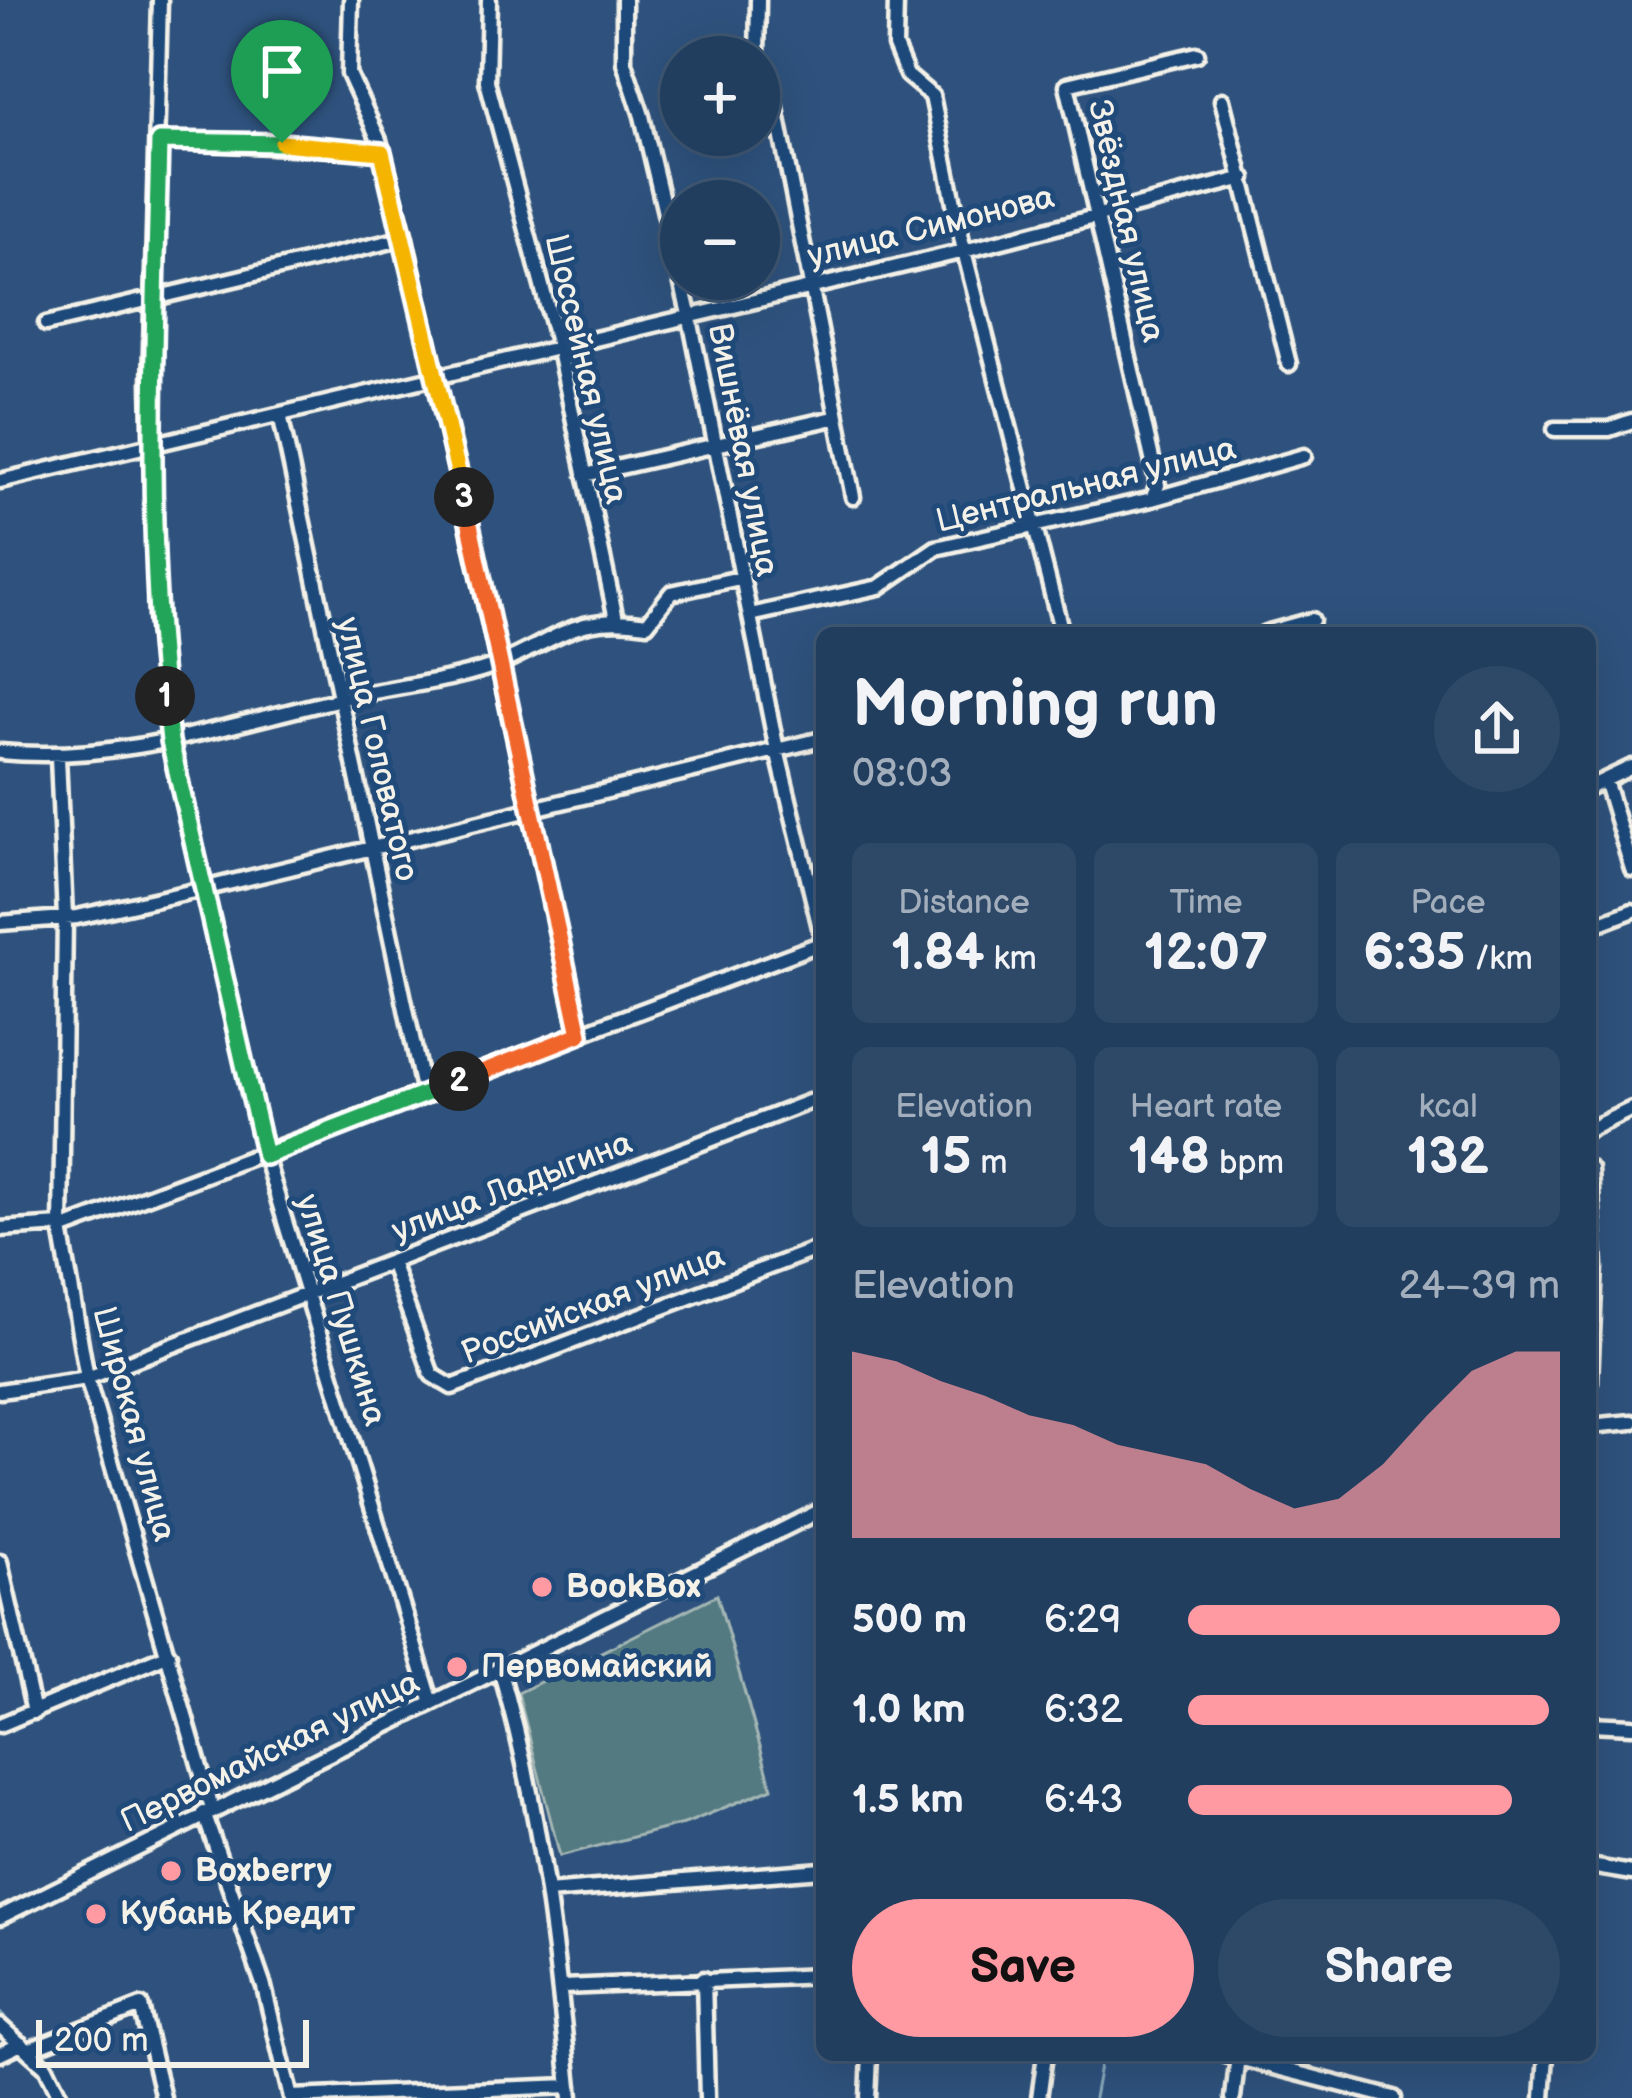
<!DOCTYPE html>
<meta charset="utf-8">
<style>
:root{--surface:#223e5e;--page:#2e4967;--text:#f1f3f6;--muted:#a2aebc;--line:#3f5773;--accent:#ff9aa2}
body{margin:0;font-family:"Balsamiq Sans",sans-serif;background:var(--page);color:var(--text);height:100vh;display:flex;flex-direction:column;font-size:45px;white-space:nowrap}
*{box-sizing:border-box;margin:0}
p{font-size:39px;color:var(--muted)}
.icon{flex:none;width:66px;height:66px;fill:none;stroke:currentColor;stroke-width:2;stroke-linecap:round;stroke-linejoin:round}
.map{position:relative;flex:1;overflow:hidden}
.details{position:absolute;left:816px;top:627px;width:780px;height:1434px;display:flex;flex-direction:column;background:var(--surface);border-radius:18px;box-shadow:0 12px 48px #0002,0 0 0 3px var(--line)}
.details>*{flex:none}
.controls{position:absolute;left:660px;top:36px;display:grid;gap:24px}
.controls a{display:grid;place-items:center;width:120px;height:120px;border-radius:50%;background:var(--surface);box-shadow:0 12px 48px #0002,0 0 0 3px var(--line);font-size:60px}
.scale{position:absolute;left:36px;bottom:30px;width:273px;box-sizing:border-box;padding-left:12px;border:6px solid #f4f1e8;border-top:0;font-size:33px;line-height:42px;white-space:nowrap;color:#f4f1e8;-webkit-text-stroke:9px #1f4a7a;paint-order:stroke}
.pin{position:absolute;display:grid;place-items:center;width:102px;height:102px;color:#fff;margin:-123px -51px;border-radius:50% 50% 50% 0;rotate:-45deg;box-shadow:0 0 12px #0007}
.pin .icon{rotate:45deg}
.km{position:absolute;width:60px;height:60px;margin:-30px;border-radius:50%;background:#222;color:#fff;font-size:33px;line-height:60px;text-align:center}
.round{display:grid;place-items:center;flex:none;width:126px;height:126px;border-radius:63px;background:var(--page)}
.head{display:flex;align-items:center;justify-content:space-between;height:204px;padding:0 36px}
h1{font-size:66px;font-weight:700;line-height:90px}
.stats{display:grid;grid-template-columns:repeat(3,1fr);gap:18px;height:204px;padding:12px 36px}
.stats div{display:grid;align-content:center;border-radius:18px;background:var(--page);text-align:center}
.stats b{font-size:51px;font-weight:700}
.stats small{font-size:33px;font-weight:400}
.stats p{font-size:33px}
.chart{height:336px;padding:24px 36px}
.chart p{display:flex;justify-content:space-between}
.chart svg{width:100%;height:216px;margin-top:12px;fill:var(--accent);opacity:.7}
.button{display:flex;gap:24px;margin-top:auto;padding:24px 36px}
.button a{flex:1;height:138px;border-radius:72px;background:var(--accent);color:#111;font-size:48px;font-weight:700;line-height:138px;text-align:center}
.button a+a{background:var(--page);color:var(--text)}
ul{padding:0 36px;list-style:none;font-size:39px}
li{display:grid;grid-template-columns:192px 144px 1fr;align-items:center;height:90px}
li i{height:30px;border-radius:15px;background:var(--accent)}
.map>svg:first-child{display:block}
</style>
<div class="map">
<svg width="1632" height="2098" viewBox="0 0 1632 2098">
<rect width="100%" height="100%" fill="#2e527d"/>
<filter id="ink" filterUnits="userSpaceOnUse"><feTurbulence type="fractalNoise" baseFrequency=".00833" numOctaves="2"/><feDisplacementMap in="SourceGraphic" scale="24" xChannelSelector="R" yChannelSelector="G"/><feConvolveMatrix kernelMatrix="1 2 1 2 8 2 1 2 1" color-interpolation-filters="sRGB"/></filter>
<g filter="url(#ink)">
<path fill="#537a81" stroke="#a4b6b4" stroke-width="3" d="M717,1595L772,1788L687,1823L560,1856L518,1693Z"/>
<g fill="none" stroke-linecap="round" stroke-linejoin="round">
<path stroke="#89aabc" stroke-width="3" d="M0,2013L31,2044
M59,2081L68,2098
M1094,2098L1102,2055"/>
<defs>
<path id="minor" d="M160,0L150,384L156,616L170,741L265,1156L432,1703
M351,0L349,74L379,140L405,238L580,1034
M489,0L487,81L558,346L616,619
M624,0V62L642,116L689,314L777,750L822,936
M896,0L895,46L907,75L932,96L964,251L1062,633
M757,57L758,0
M1222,100L1289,364
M776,108L853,497
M159,141L382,151
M46,324L405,238
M280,414L424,1094
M1555,429H1609L1632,421
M585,475L834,418
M0,481L964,251L1244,178
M1152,499L1158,485L1067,85L1197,54
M750,615L879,587L936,548L1152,499L1304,456
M1265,633L1312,620
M0,752C120,764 233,723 350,697C398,686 456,681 501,663C557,639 579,612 647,624L671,593L740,578
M58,757L65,918L61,1229L87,1378L212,1809
M1605,780L1632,869
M1590,787L1632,767
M0,923L77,917L203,889L822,739
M1590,927L1632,911
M1590,1129L1632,1109
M1590,1169L1595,1266L1590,1382
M0,1229L61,1225
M61,1229L822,943
M391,1262L432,1375L452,1387L822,1247
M0,1391L87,1378L822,1097
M1590,1426L1632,1422
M0,1562L34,1712
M500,1669C541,1809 557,1954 571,2098
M1590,1724L1632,1726
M0,1725L169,1654
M204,1813L264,1987L291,2098
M1590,1866L1632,1873
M547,1892L822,1870
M0,1917L822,1510
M704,1979L707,2098
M563,1987L822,1976
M0,2026L46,2067L61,2098
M28,2050L141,2006L163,2098
M0,2054L21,2044
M1227,2055L1394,2098
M291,2097L570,2086
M868,2098L870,2055
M1039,2098L1045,2055
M1233,2098L1238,2055
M1543,2098L1546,2055"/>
</defs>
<use href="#minor" stroke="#f4f1e8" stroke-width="21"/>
<use href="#minor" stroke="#1f4a7a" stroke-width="12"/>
</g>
</g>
<g fill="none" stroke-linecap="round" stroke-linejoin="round" filter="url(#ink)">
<defs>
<path id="split-1" d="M165,696C145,512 155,326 159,141L282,143"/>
<path id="split-2" d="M165,696L170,741L265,1156L459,1081"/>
<path id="split-3" d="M459,1081L580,1034L464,497"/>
<path id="split-4" d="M282,143L382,152L464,497"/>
</defs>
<use href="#split-1" stroke="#fff" stroke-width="24"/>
<use href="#split-2" stroke="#fff" stroke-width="24"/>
<use href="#split-3" stroke="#fff" stroke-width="24"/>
<use href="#split-4" stroke="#fff" stroke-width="24"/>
<use href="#split-1" stroke="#22a559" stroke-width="15"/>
<use href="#split-2" stroke="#22a559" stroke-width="15"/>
<use href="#split-3" stroke="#f0652b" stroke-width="15"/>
<use href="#split-4" stroke="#f5b400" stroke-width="15"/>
</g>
<g fill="#ff9aa2" stroke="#1f4a7a" stroke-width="4.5">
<circle cx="542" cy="1587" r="12"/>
<circle cx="457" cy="1667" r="12"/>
<circle cx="171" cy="1871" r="12"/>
<circle cx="96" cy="1914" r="12"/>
</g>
<g text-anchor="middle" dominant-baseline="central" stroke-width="10" stroke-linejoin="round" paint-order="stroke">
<g font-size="33" fill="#f4f1e8" stroke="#1f4a7a">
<text transform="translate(1126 221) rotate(77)">Звёздная улица</text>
<text transform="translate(931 227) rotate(-14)">улица Симонова</text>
<text transform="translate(586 369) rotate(77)">Шоссейная улица</text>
<text transform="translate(743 450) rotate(79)">Вишнёвая улица</text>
<text transform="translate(1086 485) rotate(-14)">Центральная улица</text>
<text transform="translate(377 749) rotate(77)">улица Головатого</text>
<text transform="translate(512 1187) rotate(-21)">улица Ладыгина</text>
<text transform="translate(593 1305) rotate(-21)">Российская улица</text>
<text transform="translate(341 1310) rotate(73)">улица Пушкина</text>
<text transform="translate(134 1424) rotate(75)">Широкая улица</text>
<text transform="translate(270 1752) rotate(-26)">Первомайская улица</text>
</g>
<g font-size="33" font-weight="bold" fill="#f4f1e8" stroke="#1f4a7a" text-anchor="start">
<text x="566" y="1587">BookBox</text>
<text x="481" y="1667">Первомайский</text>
<text x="195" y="1871">Boxberry</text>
<text x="120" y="1914">Кубань Кредит</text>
</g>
</g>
</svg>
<div class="controls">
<a>+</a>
<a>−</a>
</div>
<div class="scale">200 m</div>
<div class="pin" style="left:282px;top:143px;background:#1e9e55"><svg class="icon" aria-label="arrive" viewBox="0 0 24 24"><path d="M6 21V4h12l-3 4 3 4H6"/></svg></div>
<b class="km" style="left:165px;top:696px">1</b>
<b class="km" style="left:459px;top:1081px">2</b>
<b class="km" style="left:464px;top:497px">3</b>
<section class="details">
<div class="head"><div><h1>Morning run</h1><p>08:03</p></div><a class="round"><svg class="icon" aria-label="share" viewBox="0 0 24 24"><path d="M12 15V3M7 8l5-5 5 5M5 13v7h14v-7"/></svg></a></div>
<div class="stats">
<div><p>Distance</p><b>1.84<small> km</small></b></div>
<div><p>Time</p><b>12:07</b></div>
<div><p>Pace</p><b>6:35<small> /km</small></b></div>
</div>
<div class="stats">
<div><p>Elevation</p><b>15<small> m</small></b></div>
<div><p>Heart rate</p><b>148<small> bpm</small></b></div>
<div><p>kcal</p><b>132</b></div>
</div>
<div class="chart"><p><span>Elevation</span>24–39 m</p>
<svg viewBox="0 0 160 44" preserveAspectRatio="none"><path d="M0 44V6L10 8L20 12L30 15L40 19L50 21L60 25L70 27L80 29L90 34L100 38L110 36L120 29L130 19L140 10L150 6L160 6V44z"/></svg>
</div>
<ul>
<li><b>500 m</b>6:29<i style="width:100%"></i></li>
<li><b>1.0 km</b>6:32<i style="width:97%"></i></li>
<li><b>1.5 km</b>6:43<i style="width:87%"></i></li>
</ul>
<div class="button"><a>Save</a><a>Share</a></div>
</section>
</div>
